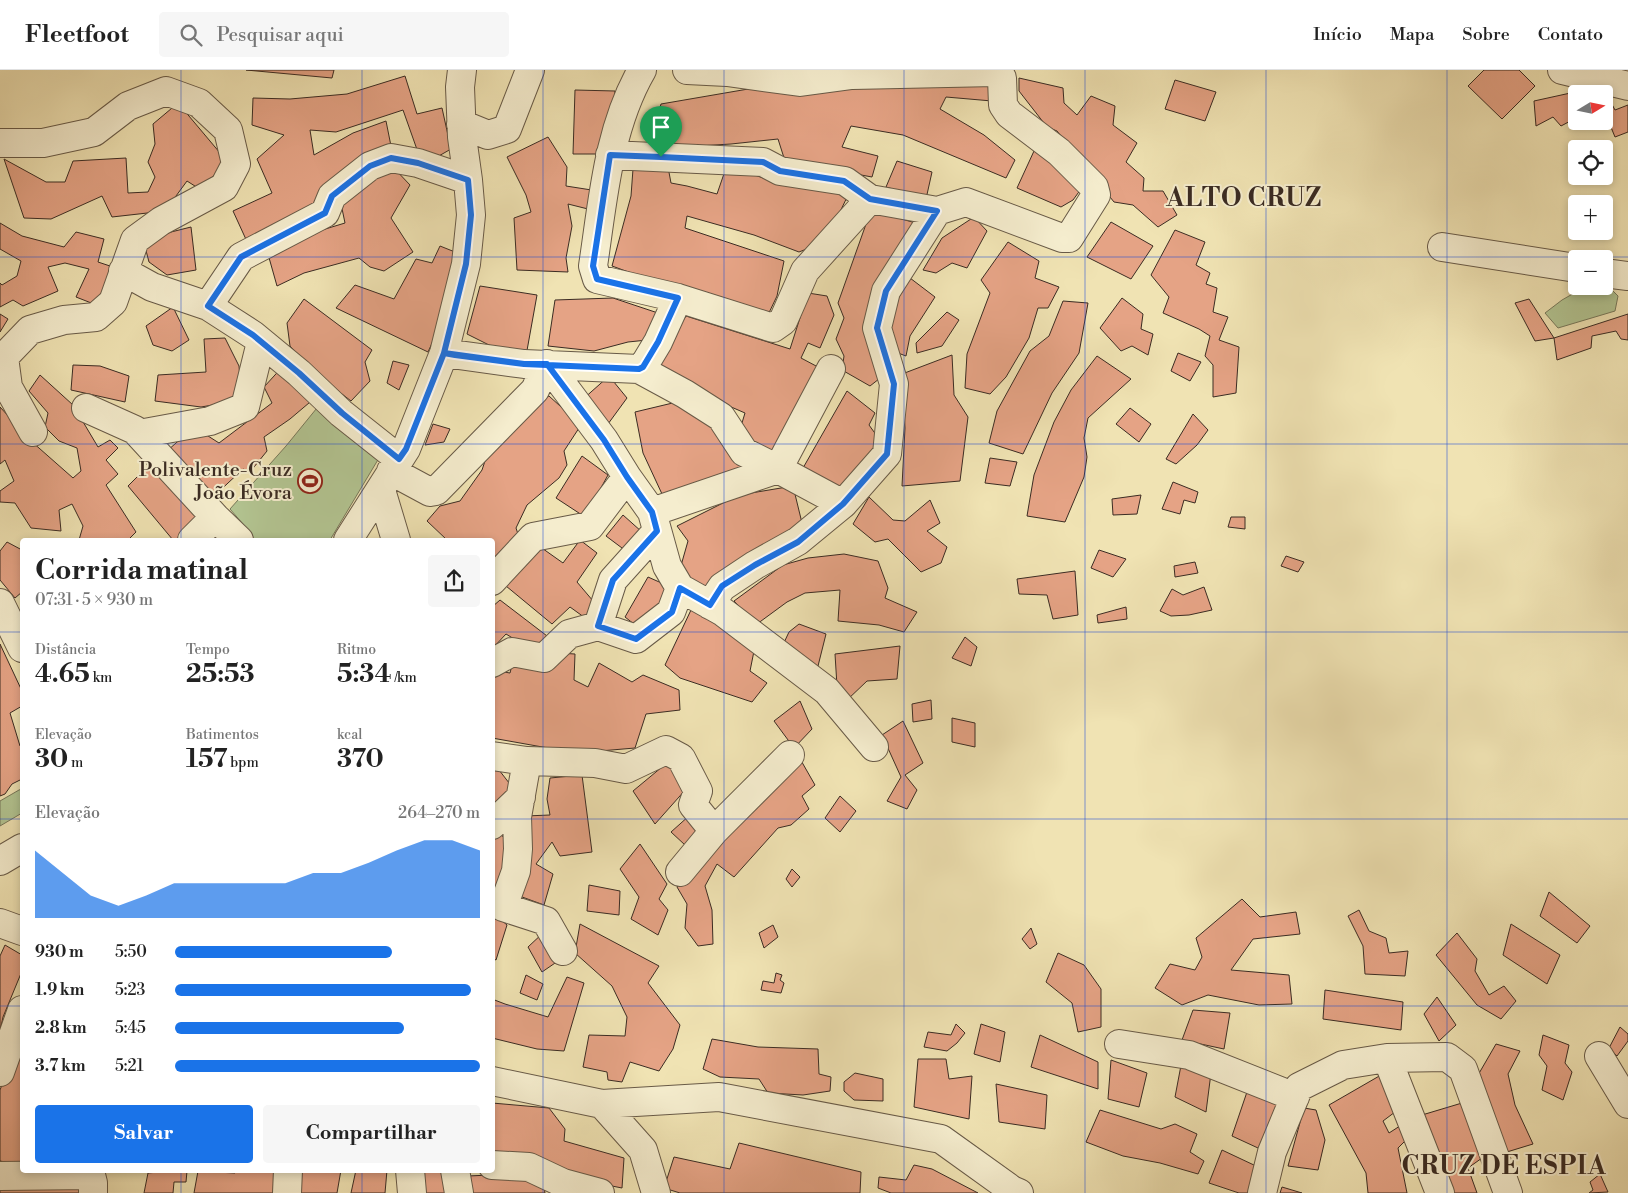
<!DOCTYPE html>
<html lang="pt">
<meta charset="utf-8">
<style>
:root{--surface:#fff;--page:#f6f6f6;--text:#222;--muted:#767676;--line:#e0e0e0;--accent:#1a73e8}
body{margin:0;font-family:"Libre Bodoni",serif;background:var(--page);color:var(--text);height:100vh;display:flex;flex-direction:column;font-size:19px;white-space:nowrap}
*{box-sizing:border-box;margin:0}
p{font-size:16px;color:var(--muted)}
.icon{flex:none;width:28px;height:28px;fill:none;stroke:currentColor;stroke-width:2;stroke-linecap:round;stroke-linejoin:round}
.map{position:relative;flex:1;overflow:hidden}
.drawer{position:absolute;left:20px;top:468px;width:475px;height:635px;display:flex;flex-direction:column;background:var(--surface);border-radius:5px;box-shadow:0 2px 8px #0003}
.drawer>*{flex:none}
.needle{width:32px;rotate:80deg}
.buttons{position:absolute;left:1568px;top:15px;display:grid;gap:10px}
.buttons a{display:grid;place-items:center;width:45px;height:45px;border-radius:5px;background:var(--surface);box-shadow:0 2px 8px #0003;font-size:25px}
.pin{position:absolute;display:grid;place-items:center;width:42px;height:42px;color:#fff;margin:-51px -21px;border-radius:50% 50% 50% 0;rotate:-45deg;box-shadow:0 0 5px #0007}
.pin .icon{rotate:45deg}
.round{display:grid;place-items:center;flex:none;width:52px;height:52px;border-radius:5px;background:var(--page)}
.headline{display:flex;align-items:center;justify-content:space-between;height:85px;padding:0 15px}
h1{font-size:28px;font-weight:700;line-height:38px}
.stats{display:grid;grid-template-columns:repeat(3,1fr);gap:8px;height:85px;padding:5px 15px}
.stats div{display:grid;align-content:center}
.stats b{font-size:25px;font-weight:700}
.stats small{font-size:14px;font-weight:400}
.stats p{font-size:14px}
.chart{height:140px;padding:10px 15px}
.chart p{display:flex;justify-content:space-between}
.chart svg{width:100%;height:90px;margin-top:5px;fill:var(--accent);opacity:.7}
.cta{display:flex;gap:10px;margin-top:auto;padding:10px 15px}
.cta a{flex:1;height:58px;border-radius:5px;background:var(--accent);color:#fff;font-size:20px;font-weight:700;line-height:58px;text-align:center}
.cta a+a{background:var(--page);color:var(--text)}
ul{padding:0 15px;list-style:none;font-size:16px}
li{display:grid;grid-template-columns:80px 60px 1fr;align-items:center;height:38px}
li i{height:12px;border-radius:6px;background:var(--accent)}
header{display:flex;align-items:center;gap:30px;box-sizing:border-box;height:70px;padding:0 25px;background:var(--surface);border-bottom:1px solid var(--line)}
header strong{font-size:24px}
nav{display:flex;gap:28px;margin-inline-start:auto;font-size:18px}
.search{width:350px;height:45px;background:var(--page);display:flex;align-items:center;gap:12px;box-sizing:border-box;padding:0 18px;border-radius:5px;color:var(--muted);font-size:19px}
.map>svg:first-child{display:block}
</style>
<header>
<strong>Fleetfoot</strong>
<div class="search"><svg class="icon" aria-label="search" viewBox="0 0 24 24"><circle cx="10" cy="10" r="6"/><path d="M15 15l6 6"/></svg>Pesquisar aqui</div>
<nav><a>Início</a><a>Mapa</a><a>Sobre</a><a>Contato</a></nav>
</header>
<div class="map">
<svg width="1628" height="1123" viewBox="0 0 1628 1123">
<rect width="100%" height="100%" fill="#f0e3b3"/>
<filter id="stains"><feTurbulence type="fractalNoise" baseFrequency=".004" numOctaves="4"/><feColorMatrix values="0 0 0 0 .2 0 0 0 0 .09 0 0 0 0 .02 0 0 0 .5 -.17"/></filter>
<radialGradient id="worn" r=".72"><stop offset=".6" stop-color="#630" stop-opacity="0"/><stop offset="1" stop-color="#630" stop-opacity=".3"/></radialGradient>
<path fill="#b3c592" stroke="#77785a" d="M1607,215L1618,226L1615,241L1558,258L1545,243L1562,230L1583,218Z
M321,333L382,383L330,470H243V454L230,439L286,376Z
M22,719V743L0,756V731L19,720Z"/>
<path fill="#e5a385" stroke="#3b2c23" d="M246,0H334L332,8Z
M1484,0H1519L1535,16L1502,49L1468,16Z
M405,6L417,44L442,38L451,79L430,91L420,88L403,40L336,62L310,60L314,85L353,63L386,51L391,76L319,121V140L249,176L233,141L272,123L257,89L284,65L252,55L253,28L290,29L347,24Z
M1019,8L1063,18L1064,33L1077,45L1091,26L1115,36L1113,55L1137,73L1126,92L1144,108L1143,121H1163L1177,145L1158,157L1133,135L1114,132L1057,61L1047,57L1019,21Z
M993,10L992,31L946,27L940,39L984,65L1015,90L1006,108L903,65L851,56L842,77L878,86L872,107L785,91L778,69L731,74L648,79L661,34L754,18Z
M1175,10L1216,22L1205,51L1165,39Z
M575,20L615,21L612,66L601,84H573Z
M1575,22L1576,48L1561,56L1553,47L1536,56L1534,31Z
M1608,27L1615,40L1628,35V62L1615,67L1608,50L1588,57L1586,51H1604V28Z
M178,33L231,96L220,101L198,118L187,111L165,141L112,147L102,126L51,149L24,148L4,89L46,112H65L73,91L126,88L128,123L148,122L155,107L148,92L155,74L153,54Z
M548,67L567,97L566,116L598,121L596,141L568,134L572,156L566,188L568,202L517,200L514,148L531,142L526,125L507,87Z
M1034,81L1074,100L1081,119L1073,130L1061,137L1017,118Z
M897,91L932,102L926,129L886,117Z
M727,95L766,109L850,121L837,148L814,176L799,182L754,165L687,146L685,158L784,191L777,226L766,249L730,239L612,196L631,126L633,99L668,97L671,113L687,116L717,124Z
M392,96L410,115L391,148L413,182L384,201L370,197L359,188L304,203L277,216L266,177L345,153L340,129Z
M871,140L919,154L870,256L884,305L870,316L842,300L844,286L836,269L844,248L838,233Z
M974,147L987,161L967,198L952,193L936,203L923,200L942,168Z
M1111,152L1153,176L1131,209L1087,187Z
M0,153L22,166L64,177L76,162L104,169L98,192L116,198L104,238L76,227L89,199L65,193L48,197L58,221L23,236L13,230L0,237V213L2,215L17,206L21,191L0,179Z
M191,157L196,200L167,205L149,192L143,169Z
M1175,160L1205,172L1196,195L1210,203L1206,214L1217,218L1213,242L1228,247L1219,270L1239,277L1236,323L1213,327V295L1205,286L1210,266L1199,259L1163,243L1169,227L1151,205Z
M1008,172L1039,191L1035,208L1059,217L1048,238H1038L1029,268L1006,307L990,324L965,318L967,284L990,223L981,210Z
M440,176L455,182L438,260L428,282L336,238L355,215L394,229L416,189L432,193Z
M910,208L935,227L910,266L906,286L890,280L884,253Z
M480,216L537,225L526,286L501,281L467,264Z
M808,223L827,226L834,245L820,278L808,273L801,288L818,297L774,384L738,366L745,343L683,316L652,305L667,275L686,246L790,279Z
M613,228L661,244L657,269L628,272L594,281L548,276L555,230Z
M1122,228L1143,244L1141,259L1153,264L1148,285L1132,276L1121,281L1100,258Z
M304,229L372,280L365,292L370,311L351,331L319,306L290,276L287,253Z
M1529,229L1554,268L1535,271L1515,233Z
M1063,231L1088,233L1079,283L1052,323L1023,384L989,373L997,341L1030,281L1049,266Z
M173,237L189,270L172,281L153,275L146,256Z
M947,242L959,250L942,276L917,283L916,273Z
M0,244L8,249L0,262Z
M1628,244V270L1621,269L1616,261L1592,266L1591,278L1557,290L1554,268Z
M225,268L239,296L242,330L201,337L155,331L158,305L206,302L204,269Z
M1178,283L1201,292L1190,311L1171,301Z
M952,285L954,325L968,347L960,411L902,416L905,358L902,304Z
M1097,286L1131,309L1088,348L1084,368L1087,387L1084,407L1065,452L1027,446L1034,405L1054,352L1071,320Z
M393,291L409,295L399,320L387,313Z
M285,294L316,327L290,349L264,367L267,381L250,402L243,399L212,428L167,381L194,357L219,373L272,333L264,317Z
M73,295L100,296L129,306L125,332L71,320Z
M40,305L73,335L98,377L110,370L118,378L106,390L118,404L106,415L136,462L128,470H79L83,456L72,434L59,440L61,461L31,458L15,433L0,432V421L14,411L5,390L0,394V337L31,371L73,408L81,401L77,378L59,371L45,357L48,343L29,321Z
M609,306L627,328L608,354L582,330Z
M847,321L875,343L869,355L882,373L847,421L803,398Z
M549,326L581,355L564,381L567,395L559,408L527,435L516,458L520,470L492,498V470H447L427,451L440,436L460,431L482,400L485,391L538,330Z
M681,331L712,352L750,399L662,424L643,383L635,342Z
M1130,338L1151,354L1139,372L1116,354Z
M1193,344L1208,360L1197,375L1176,394L1166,389Z
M433,354L450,359L444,372L425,375Z
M582,386L608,405L585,447L556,428Z
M990,388L1017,392L1010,416L985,413Z
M153,391L199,450L176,470H173L128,416Z
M1173,412L1198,422L1195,433L1184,430L1180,444L1162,439Z
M793,416L803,457L703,521L678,506L688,471L677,456L739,425Z
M1141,425L1137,444L1113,445L1112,429Z
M869,427L893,450L905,451L930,430L940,453L927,461L947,477L941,493L921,502L888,469L875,472L853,454Z
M623,445L642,462L626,481L606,466Z
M1231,447H1245V459L1228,457Z
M580,470L597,483L577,512L599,538L588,550L570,537L552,554L506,516L539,476L563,493Z
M7,472L22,480V522L15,528L0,510V481Z
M1099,480L1126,489L1113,507L1091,498Z
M844,484L878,491L888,518L885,528L917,542L904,562L879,555L838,551L840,520L805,523L787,532L757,554L734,531L783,495L808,488Z
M1286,486L1304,492L1298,502L1281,496Z
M1195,492L1198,503L1175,507L1174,496Z
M1075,501L1078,545L1053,549L1047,525L1019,524L1017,509Z
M648,507L675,519L639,558L625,547Z
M1204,517L1212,540L1189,545L1171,546L1160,541L1172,519L1183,525Z
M500,530L551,569L537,583L506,564L492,579V537Z
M1126,537L1127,549L1098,553L1097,545Z
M691,540L755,576L750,601L767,613L752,632L680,608L665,595Z
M799,554L826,564L817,600L781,579L789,562Z
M965,567L977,577L971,596L952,588Z
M0,574L22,621V636L10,643L20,676L22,675V709L12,714L5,724L0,726Z
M900,576L897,609L867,611L846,631L837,616L835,584Z
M558,583L575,584L574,610L588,617L599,593L632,612L643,605L679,620L680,640L646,644L635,678L576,683L492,668V600L510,603L513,591Z
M931,630L932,649L913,652L912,634Z
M800,631L812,659L794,678L774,651Z
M952,648L975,653V677L952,672Z
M903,651L923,693L905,705L917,720L907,739L887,731L901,707L882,665Z
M799,687L815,715L802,726L809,739L791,755L778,758L734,807L717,794L705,816L712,840L713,874L698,876L685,858L687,834L677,817L686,803Z
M492,691L513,718L492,743Z
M668,692L687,718L655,754L633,721Z
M582,705L592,782L560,786L552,772L536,794L553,804L544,835L514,824L525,746L550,745L547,729L550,708Z
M840,726L856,741L840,762L825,748Z
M690,745L703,759L685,775L671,762Z
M498,761L512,777L492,827V769Z
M640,774L667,814L659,829L668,840L658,865L631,849L639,827L620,799Z
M792,799L800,807L792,817L786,809Z
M589,815L620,821L619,845L587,841Z
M1549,822L1590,856L1577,873L1540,846Z
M1242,829L1260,847L1296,842L1300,864L1253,869L1231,900L1289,905L1292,934L1259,935L1208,925L1182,935L1155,918L1170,894L1195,900L1202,887L1196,868Z
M1359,840L1369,861L1386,868L1389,883L1408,881L1405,906L1365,904L1363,876L1348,846Z
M492,842L507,855L496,890L492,888Z
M580,854L659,896L648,913L680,955L673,979L659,1001L630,992L622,1012L608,1010L607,1002L583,997L589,965L625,966L627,947L612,916L575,883Z
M1511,854L1560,885L1547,914L1503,885Z
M773,855L778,867L764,878L759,863Z
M1031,858L1037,874L1030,879L1022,869Z
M544,862L558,891L542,902L528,877Z
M1457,863L1477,889L1475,901L1489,925L1504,916L1516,931L1501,949L1477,935L1436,885Z
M5,875L22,885V901L3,947L0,961V886Z
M1058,883L1084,895L1101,919V957L1078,962L1072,933L1046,912Z
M776,903L782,905L780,910L784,913L781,923L761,920L763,911L774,913Z
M526,905L543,914L537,930L520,923Z
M567,907L584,913L564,981L537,979L492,968V929L505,934L548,947Z
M1325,920L1403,932L1401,960L1323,949Z
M1437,927L1456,955L1439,971L1424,944Z
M1193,940L1230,943L1224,979L1182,970Z
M956,954L965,963L957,973L947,981L924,977L928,962L951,965Z
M981,954L1005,962L1000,992L974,984Z
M1620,957L1628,964V971L1617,986L1609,978Z
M22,963V1093H11L0,1091V1020Z
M1040,965L1098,992V1019L1031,997Z
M1543,965L1569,975L1565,993L1572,1002L1563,1030L1542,1020L1547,996L1539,985Z
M712,969L758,977L818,979L819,1004L831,1007L830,1021L803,1025L768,1023L759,1009L720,1007L703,999Z
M1496,974L1520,981L1508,1004L1515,1035L1533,1074L1497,1085L1474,1012Z
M918,989H946L949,1009L972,1006L969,1049L914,1037Z
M1111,990L1147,1003L1139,1037L1108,1029Z
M1182,990L1211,1003L1206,1042L1175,1027Z
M855,1003L883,1009V1031L854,1030L844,1021V1012Z
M1381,1005L1399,1039L1383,1051L1389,1063L1403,1054L1408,1068L1398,1078L1407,1123H1368L1366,1103L1329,1035Z
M996,1014L1047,1025L1045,1059L999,1052Z
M1249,1016L1278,1030L1273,1053L1266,1075L1258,1078L1232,1066Z
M492,1033L549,1038L565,1059L564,1071L624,1088L622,1118L587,1111L492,1087Z
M1462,1033L1482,1088L1468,1098L1477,1123H1451L1422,1045Z
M1304,1038L1316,1040L1325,1070L1318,1100L1288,1096Z
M1100,1040L1161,1059L1175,1054L1197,1064L1190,1082L1204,1091L1198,1104L1160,1093L1123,1086L1086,1072Z
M739,1073L861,1102L860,1123H680L664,1118L674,1087L730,1099Z
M1222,1080L1256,1096L1248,1123H1239L1209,1113Z
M914,1095L932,1099L978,1123H891L878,1118L879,1107L906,1110Z
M158,1100H183L187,1101L186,1112H174L173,1123H144L148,1103L158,1102Z
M235,1100H280V1123H194L198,1101L235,1103Z
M297,1100H341L337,1123H294Z
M356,1100H387L385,1123H351Z
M423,1100L447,1102L450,1123H425Z
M513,1104L543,1113L545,1123H469L468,1106Z
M1600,1104L1608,1122L1589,1123L1593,1120L1590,1112Z
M79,1116V1123H0V1120Z
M1282,1117L1302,1123H1280Z"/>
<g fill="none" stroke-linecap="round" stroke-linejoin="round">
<defs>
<path id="minor" d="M642,0C608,59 603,130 593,196L597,209L678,228L773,258L783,251L805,201L870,129L937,141L966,132L1062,168H1069L1096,125L1094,117L1059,82L1009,44L1003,35L1002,8L995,2L852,5L800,12L727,2L687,0
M1562,0L1628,16
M461,54L488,65L507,59L530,0
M0,73H43L94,62L128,36L166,21L199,33L228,60L236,94L224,117L161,151L135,170L113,232L96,247L64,250L30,260L4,287L8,317L33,362
M610,85L763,92L780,101L845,111L870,129
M1442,177L1576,198
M123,201L152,217L208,236L253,265L299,303L341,343L399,389
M1604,203L1628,206
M208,236L241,187L325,143L332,126L370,96L391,88L418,93L468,110
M444,283L524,294L639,299L685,324L721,347L744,382L778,399L831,299
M639,299L643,297L658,272L678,228
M86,338L135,360L215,447
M139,364L210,351L245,337L261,272
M391,401L430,422L436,421L535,320L547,294L604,370L627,407L652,442L667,496L680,518L723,542L827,621L874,677
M381,420L396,470
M652,442L778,399L843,434L887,384L894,314L877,258L886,221L937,141
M192,470L215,447L239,470
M348,470L406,379L444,283L466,194L471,145L468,110L462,67L460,17L462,0
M492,511L533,467L590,456L627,407
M0,533L22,578
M710,535L722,517L755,495L798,471L843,434
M598,556L636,569L671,542L680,518
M492,593L512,582L544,588L569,564L598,556L613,510L657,461
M492,686L527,691L595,693L626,699L666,680L681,688L698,721L693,735L714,761L680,802
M527,691L517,747L518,779L516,801L503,837L546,851L563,881
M492,755L521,727
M714,761L790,685
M0,791L22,778
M0,853L22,861
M1119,974L1189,985L1295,1027
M1599,986L1628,1034
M1387,988L1440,1123
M0,1002L22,940
M492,1011L602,1034L643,1080L656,1123
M602,1034L719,1027L941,1069L1012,1120L1019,1123
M492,1095L529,1097L563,1113L600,1123
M410,1100L412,1123
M455,1100L459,1123
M0,1106L91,1105L93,1113V1123
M287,1123L288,1100
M1262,1123L1272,1082L1299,1017L1343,995L1387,988L1447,987L1463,999L1508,1123"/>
</defs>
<use href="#minor" stroke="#685a47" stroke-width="30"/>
<use href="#minor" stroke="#f5edce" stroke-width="28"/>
</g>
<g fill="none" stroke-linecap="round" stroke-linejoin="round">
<defs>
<path id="route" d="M661,87L610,85L593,196L597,209L678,228L658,272L643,297L639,299L524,294L444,283L406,379L399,389L342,343L299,303L253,265L208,236L241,187L325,143L332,126L370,96L391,88L418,93L468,110L471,145L466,194L444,283L455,285L524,294H547L604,370L627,407L652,442L657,461L613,510L598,556L636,569L672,542L680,518L710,535L722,516L755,495L798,472L843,434L887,384L894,314L877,258L886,221L937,141L870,129L844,111L780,101L763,92L661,87"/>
</defs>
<use href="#route" stroke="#fff" stroke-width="10"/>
<use href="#route" stroke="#1a73e8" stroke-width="6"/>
</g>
<path fill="none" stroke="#1d4ed8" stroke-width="1" stroke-opacity="0.55" d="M181,0V470M362,0V470M543,0V1123M724,0V1123M904,0V1123M1085,0V1123M1266,0V1123M1447,0V1123M0,187H1628M0,374H1628M0,562H22M492,562H1628M0,749H22M492,749H1628M0,936H22M492,936H1628M181,1100V1123M362,1100V1123"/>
<defs>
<symbol id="stadium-ring" viewBox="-11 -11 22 22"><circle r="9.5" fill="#f5edce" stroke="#8f2418" stroke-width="1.5"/><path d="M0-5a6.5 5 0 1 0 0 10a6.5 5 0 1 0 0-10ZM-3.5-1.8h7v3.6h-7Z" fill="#8f2418"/></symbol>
</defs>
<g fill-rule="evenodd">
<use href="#stadium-ring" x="296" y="397" width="28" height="28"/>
</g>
<g text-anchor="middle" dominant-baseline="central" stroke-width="4" stroke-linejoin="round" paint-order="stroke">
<g font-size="20" fill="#3b2c23" stroke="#f5edce" text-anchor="end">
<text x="292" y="400">Polivalente-Cruz<tspan x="292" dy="23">João Évora</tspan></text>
</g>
<g font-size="25" font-weight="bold" letter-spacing="1" fill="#3b2c23" stroke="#f5edce">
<text x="1244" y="128">ALTO CRUZ</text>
<text x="1504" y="1096">CRUZ DE ESPIA</text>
</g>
</g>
<rect width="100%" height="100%" filter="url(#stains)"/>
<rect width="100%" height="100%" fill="url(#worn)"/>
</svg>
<div class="buttons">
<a><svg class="needle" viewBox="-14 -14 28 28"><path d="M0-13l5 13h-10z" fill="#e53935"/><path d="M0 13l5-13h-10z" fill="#767676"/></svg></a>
<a><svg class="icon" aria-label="locate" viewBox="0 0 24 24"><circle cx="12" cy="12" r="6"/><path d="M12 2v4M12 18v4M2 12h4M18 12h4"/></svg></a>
<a>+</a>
<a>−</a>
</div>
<div class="pin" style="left:661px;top:87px;background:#1e9e55"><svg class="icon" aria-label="arrive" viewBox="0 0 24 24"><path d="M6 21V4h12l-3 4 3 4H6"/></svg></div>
<section class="drawer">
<div class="headline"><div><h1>Corrida matinal</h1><p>07:31 · 5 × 930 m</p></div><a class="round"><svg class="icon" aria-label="share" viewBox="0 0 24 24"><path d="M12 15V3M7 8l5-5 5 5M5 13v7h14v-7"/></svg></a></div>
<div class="stats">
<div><p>Distância</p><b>4.65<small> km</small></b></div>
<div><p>Tempo</p><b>25:53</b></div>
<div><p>Ritmo</p><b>5:34<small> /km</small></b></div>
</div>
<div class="stats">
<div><p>Elevação</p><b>30<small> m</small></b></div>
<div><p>Batimentos</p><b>157<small> bpm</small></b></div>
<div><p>kcal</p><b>370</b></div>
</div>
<div class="chart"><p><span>Elevação</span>264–270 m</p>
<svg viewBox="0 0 160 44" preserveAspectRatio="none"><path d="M0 44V11L10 22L20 33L30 38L40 33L50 27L60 27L70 27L80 27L90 27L100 22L110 22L120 17L130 11L140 6L150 6L160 11V44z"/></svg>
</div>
<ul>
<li><b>930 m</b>5:50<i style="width:71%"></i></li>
<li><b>1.9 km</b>5:23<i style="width:97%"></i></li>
<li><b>2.8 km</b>5:45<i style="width:75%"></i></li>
<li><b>3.7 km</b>5:21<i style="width:100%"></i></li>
</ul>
<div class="cta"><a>Salvar</a><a>Compartilhar</a></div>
</section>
</div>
